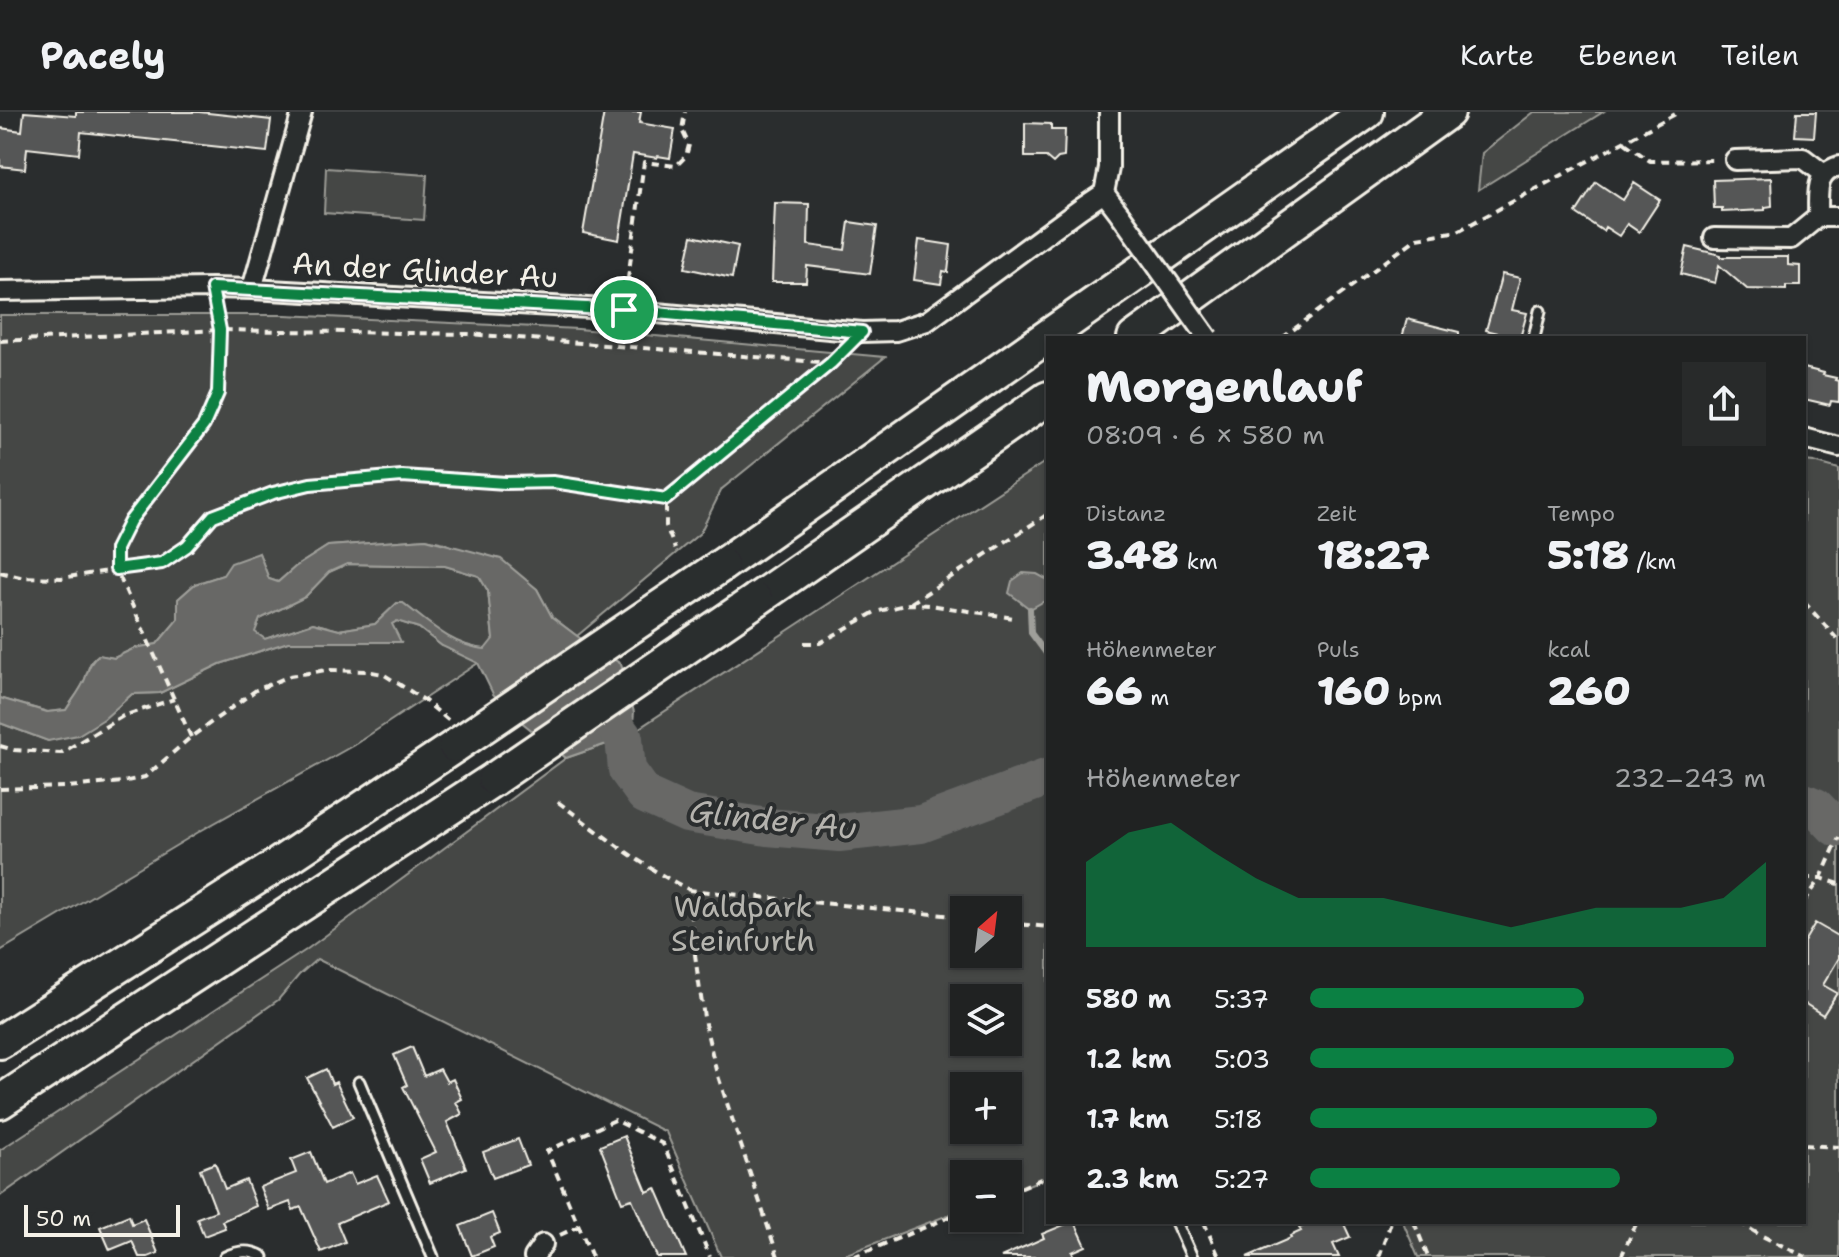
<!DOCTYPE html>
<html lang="de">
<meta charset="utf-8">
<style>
:root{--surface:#202222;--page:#282a2a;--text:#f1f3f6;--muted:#a2a4a5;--line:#3d3f40;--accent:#0b8043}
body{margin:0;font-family:"Shantell Sans",sans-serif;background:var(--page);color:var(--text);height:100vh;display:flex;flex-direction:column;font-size:30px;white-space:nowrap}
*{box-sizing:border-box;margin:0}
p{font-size:26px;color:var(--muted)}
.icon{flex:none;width:44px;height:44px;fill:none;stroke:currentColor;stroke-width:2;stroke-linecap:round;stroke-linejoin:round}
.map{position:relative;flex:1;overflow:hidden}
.details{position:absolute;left:1046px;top:224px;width:760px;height:888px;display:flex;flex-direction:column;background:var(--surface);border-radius:0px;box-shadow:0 2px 6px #0004,0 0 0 2px var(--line)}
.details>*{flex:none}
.needle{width:52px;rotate:28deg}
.controls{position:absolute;left:950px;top:784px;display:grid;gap:16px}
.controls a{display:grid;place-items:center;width:72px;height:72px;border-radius:0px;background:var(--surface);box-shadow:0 2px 6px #0004,0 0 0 2px var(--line);font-size:40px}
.scale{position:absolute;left:24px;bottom:20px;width:156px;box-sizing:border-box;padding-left:8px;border:4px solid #f4f1e8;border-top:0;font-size:22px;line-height:28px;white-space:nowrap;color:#f4f1e8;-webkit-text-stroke:6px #2a2d2e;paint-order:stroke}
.pin{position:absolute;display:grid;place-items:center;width:68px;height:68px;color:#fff;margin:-34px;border:4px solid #fff;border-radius:50%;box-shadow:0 2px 8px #0007}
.round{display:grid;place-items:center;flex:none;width:84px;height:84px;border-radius:0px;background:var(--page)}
.headline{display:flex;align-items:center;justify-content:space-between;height:136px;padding:0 40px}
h1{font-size:44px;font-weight:800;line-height:60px}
.figures{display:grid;grid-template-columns:repeat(3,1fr);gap:12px;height:136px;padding:8px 40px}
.figures div{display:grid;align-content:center}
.figures b{font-size:40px;font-weight:800}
.figures small{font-size:22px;font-weight:400}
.figures p{font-size:22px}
.chart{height:224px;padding:16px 40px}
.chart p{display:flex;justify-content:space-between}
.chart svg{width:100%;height:144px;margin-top:8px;fill:var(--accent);opacity:.7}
ul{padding:0 40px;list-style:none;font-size:26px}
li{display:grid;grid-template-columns:128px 96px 1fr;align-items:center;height:60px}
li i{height:20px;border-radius:10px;background:var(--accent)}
header{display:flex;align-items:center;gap:48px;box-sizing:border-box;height:112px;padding:0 40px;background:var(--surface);border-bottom:2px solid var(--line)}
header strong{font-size:38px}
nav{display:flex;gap:44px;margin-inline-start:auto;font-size:28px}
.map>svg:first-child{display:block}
</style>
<header>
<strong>Pacely</strong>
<nav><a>Karte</a><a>Ebenen</a><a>Teilen</a></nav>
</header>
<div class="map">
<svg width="1839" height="1145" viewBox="0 0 1839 1145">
<rect width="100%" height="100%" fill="#2a2d2e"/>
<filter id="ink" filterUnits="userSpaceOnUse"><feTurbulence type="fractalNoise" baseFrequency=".0125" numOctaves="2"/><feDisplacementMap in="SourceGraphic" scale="16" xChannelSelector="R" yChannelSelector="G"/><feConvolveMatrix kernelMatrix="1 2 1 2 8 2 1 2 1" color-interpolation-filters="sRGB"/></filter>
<g filter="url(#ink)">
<path fill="#444645" stroke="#9c9c96" stroke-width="2" fill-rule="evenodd" d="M1534,0H1603L1478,78L1482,41Z
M326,56L427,63L424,108L324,101Z
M0,203H285L578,217L885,245L722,377L700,421L577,524L552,505L537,477L445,431L426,427L328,434L295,455L278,470L269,467L259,441L223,463L195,472L178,487V507L157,532L135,536L114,546L98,543C88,551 89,556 85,567C81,578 72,588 66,598L48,600L0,586Z
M1048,348V1065L1008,1081V1062H964V1097L839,1145H721L666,1020L317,847L299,863L278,888L0,1084V1038L306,838L566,646L624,626ZM964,798H1008V842H964ZM964,886H1008V930H964ZM964,974H1008V1018H964Z
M1804,349L1814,350L1839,357V1145H1418L1403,1110H1804Z
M347,452L445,454L479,464L488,479L493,527L478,551L354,633L202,718L0,839V611L48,629L104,607L132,582L160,581L220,552L288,530H400L391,512L397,509L419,516L442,534L484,537C451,534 428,511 403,491H397L375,512L339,518L313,511L265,527L254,520L260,507L305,485L329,460Z"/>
<path fill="#676866" stroke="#9f9f9a" stroke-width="2" fill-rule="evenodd" d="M426,427L501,447L537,477L552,505L577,524L621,552L634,600L632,621L624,626L566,646L514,604L493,582L478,551L442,534L419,516L397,509L392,512L401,530H288L220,552L160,581L132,582L104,607L78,623L48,629L0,611V586L47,600L66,598C72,588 81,578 85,567C89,556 89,551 99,543L114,546L135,536L157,532L178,507V487L195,472L223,463L231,451L259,441L269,467L278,470L295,455L328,434ZM347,452L445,454L479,464L488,479L493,527L485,537C452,534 429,511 403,491H397L375,512L339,518L313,511L265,527L255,520L260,507L305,485L329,460Z
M1023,461L1037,462L1048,468V487L1030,497L1009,481L1012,469Z"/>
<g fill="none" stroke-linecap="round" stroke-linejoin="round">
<path stroke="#9f9f9a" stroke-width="6" d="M1030,497L1031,521L1048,544"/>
<path stroke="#676866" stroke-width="38" d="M589,592L616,615L624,626L627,658L645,683L687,702L767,715L839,721L921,712L1048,665
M1804,690L1816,695L1835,715L1839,716"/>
</g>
<path fill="#555756" stroke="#f4f1e8" stroke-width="2" d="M24,0L76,4V0H199L271,8L267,40L81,20L79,42L27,36L25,57L0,54V16L22,19Z
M604,0H641L639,11L675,17L670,46L658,44L657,46L633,42L619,128L583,121Z
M1797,0H1816L1814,25L1795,24Z
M1025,11L1051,12V18H1065L1064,45L1058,46L1053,51L1046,45H1025Z
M1771,66L1772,94L1765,95V98L1722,100V96H1714L1713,68Z
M1596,70L1623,88L1634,71L1660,88L1639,120L1627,112L1619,124L1605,115L1603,119L1576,101Z
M775,91L809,92L808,133L845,138L849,110L877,114L870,162L807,154L806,170H772Z
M692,124L738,134L732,166L685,156Z
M919,128L951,133L948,160L943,159L941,172L914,168Z
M1687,135L1721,143V145H1788V153L1800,154V174H1786V178L1747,177L1719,153L1715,171L1681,162Z
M1502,162L1520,166L1512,198L1527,201L1520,226H1496L1498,221L1486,218Z
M1407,207L1459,220V226H1402Z
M1804,256L1824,261L1823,263L1836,266L1835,268L1839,269V290L1831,289L1830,293L1804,287Z
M1815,811L1839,825V846L1823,873L1837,881L1823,903L1804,891V830Z
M412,935L424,964L440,957L447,970L453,967L462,987L456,990L462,1002L447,1010L466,1056L430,1071L420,1047L436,1040L403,975L407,973L394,943Z
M326,957L332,972L336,970L353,1005L333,1015L307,966Z
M624,1024L647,1080L656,1076L686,1145H657L632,1087L622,1090L600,1034Z
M518,1027L528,1053L493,1066L483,1040Z
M311,1040L324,1072L350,1061L355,1072L377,1063L389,1089L337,1111L345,1130L321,1140L301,1095L293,1098L290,1090L269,1098L260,1075L296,1061L291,1048Z
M215,1051L225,1077L246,1068L256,1094L222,1109L225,1116L204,1124L197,1106L216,1099L200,1057Z
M492,1101L500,1121L490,1125L494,1135L472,1144L460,1114Z
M129,1103L132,1112L144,1107L158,1141L148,1145H139L132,1129L110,1138L100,1115Z
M1071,1110H1075L1086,1134L1072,1140L1074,1145H1001L1044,1126L1042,1122Z
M1313,1110H1343L1350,1125L1333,1132L1339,1145H1247L1291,1126L1290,1124L1301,1119L1299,1116Z"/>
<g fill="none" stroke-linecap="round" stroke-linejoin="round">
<defs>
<path id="service" d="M1534,226L1540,199
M359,970L433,1145
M1176,1110L1192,1145
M225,1145C238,1139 250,1137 263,1145"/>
<path id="minor" d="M1735,48L1803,46L1824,62
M1104,81L1109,56V0
M1818,105C1819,82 1813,62 1839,54
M1714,126L1791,127L1818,105H1839
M252,177L302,0
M0,179L212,176L252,177L624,198L862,220L896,219L927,209L1080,97L1104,81L1120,102
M1804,326L1839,335
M534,1145L543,1132"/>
<path id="motorway" d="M1134,226L1448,0
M722,453L1367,0
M756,488L1048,286
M0,930L274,755L455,634
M0,990L494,667"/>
</defs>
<use href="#service" stroke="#f4f1e8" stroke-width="15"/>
<use href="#minor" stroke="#f4f1e8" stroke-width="24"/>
<use href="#motorway" stroke="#f4f1e8" stroke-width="38"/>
<path stroke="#f4f1e8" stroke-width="4" stroke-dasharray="8 6" stroke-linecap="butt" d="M1625,31L1650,49L1716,48
M626,181L644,50L676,54L686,44L689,33L682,18L685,0
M1282,226L1417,126L1458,119L1679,0
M0,229L220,218L468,222L831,251
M666,387L831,251L845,237
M0,460L20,465L61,466L162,451L187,434L213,404L273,381L310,372L402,364L506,371L553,370L666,387V414L675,437
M1804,490L1839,529
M911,491L1048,402
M804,531H820L875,500L909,492L930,493L1014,506
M191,625L116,457V437L130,409L204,313L218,281L221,252L220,218L215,196
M0,634L14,638L61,641L123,604L174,587
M0,677L68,675L123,670L145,665L191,625L256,578L290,564L326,558L367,559L383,562L424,588L448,608
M558,690C600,721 641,754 688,777
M1804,766H1821L1839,772
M1804,790L1821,766L1839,725
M1008,811L1048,815
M1804,1033L1839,1035
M1008,1081L1048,1064
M1204,1110L1219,1145
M1414,1110L1428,1145
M1739,1110L1760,1123L1806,1145
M560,1123L579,1114
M1086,1143L1087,1145
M592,1145L547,1039L615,1008L663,1032L710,1145
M778,1145L716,958L705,912L698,865L692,820L689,778L964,805
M853,1145L964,1099
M1379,1145L1391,1110
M1621,1145L1637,1110"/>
<use href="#service" stroke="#2a2d2e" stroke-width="9"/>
<use href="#minor" stroke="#2a2d2e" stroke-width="18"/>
<use href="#motorway" stroke="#2a2d2e" stroke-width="32"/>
<defs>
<path id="minor-bridge" d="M1120,102L1208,226"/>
<path id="motorway-bridge" d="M455,634L722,453
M494,667L756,488"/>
</defs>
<use href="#minor-bridge" stroke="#f4f1e8" stroke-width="24" stroke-linecap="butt"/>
<use href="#motorway-bridge" stroke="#f4f1e8" stroke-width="38" stroke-linecap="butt"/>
<use href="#minor-bridge" stroke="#2a2d2e" stroke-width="18"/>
<use href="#motorway-bridge" stroke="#2a2d2e" stroke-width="32"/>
</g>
</g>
<g fill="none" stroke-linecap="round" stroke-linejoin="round" filter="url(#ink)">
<defs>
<path id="route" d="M212,176L624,198L862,220L831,251L666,387L553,370L506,371L402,364L310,372L273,381L213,404L187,434L162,451L116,457V437L130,409L204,313L218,281L220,218Z"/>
</defs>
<use href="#route" stroke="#fff" stroke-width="16"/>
<use href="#route" stroke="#0b8043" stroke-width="10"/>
</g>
<g text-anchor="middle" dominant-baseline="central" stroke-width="8" stroke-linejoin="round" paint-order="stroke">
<g font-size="30" fill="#f4f1e8" stroke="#2a2d2e">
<text transform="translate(425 158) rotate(3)">An der Glinder Au</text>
</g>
<g font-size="30" fill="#b6b5af" stroke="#2a2d2e">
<text x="743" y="794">Waldpark<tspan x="743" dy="34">Steinfurth</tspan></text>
</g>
<g font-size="32" font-style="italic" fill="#b5b3ae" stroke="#2a2d2e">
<text transform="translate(773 707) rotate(6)">Glinder Au</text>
</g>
</g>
</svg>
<div class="controls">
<a><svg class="needle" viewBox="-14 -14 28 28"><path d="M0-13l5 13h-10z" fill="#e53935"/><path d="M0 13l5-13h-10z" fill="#a2a4a5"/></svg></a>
<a><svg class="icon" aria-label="layers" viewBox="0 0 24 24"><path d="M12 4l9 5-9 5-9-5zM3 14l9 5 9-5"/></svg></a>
<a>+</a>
<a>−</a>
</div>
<div class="scale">50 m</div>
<div class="pin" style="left:624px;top:198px;background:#1e9e55"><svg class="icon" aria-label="arrive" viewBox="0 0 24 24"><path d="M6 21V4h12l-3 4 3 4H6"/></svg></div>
<section class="details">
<div class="headline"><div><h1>Morgenlauf</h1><p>08:09 · 6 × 580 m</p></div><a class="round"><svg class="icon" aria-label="share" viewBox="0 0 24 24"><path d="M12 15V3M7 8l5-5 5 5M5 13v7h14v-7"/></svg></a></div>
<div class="figures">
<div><p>Distanz</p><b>3.48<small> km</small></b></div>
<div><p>Zeit</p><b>18:27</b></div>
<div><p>Tempo</p><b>5:18<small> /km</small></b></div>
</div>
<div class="figures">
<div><p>Höhenmeter</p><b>66<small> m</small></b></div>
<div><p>Puls</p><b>160<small> bpm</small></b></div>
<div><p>kcal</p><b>260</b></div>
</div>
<div class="chart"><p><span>Höhenmeter</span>232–243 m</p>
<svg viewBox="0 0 160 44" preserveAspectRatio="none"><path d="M0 44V18L10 9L20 6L30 15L40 23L50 29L60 29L70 29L80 32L90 35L100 38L110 35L120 32L130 32L140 32L150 29L160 18V44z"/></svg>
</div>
<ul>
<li><b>580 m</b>5:37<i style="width:60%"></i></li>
<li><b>1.2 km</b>5:03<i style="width:93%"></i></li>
<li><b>1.7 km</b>5:18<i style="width:76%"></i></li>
<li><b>2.3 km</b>5:27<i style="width:68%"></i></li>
</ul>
</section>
</div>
